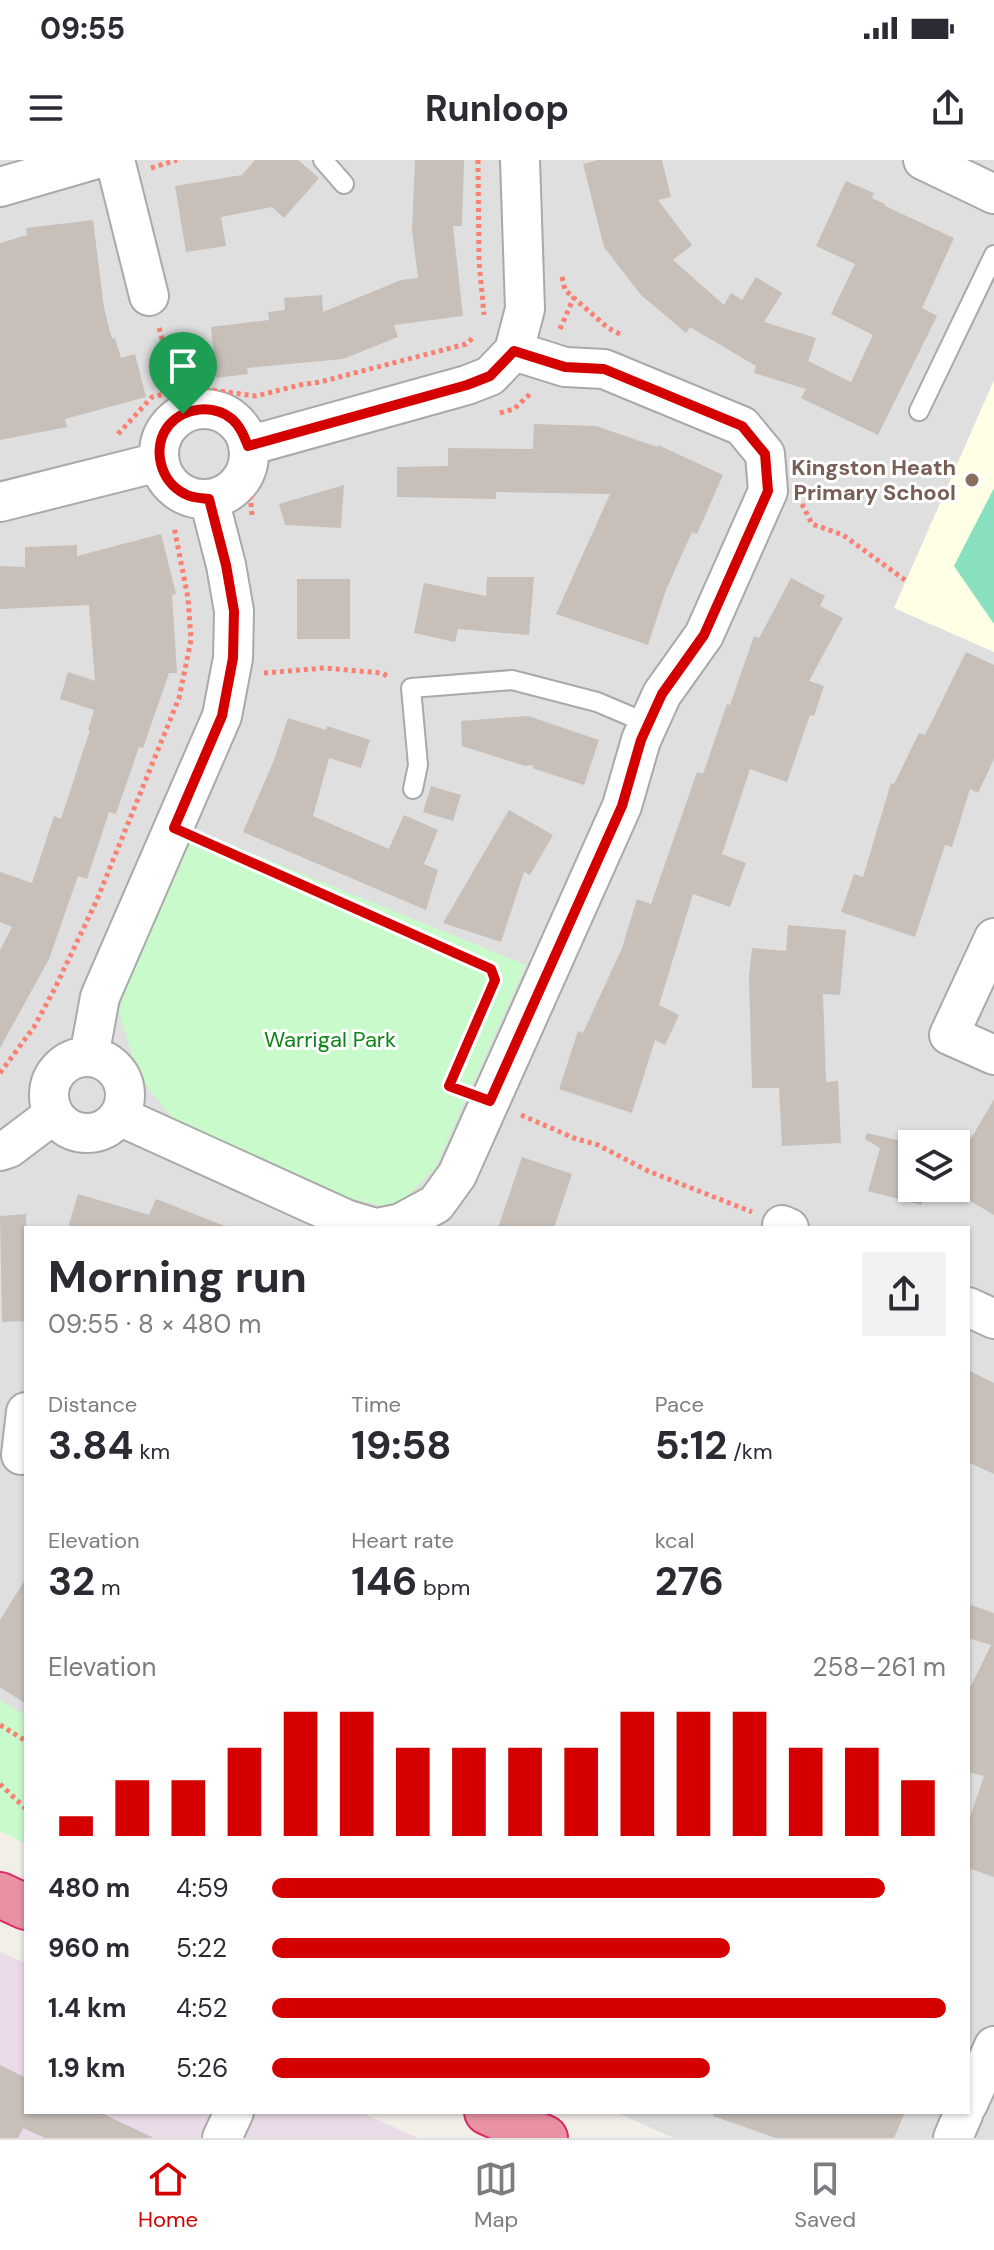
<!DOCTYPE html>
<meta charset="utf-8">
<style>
:root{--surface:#fff;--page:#f2f2f3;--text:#2b2b33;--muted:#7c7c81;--line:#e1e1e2;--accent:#d40000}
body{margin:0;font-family:"DM Sans",sans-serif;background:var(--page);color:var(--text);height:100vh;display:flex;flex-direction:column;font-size:30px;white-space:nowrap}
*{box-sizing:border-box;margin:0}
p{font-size:26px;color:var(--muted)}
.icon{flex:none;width:44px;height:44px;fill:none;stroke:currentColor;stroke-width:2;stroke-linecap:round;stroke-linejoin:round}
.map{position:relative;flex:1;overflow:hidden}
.side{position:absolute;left:24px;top:1066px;width:946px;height:888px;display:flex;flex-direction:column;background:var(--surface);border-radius:0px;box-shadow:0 2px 6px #0004}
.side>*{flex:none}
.fabs{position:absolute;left:898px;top:970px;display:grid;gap:16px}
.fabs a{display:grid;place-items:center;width:72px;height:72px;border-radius:0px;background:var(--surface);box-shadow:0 2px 6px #0004;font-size:40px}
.pin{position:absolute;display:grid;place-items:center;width:68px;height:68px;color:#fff;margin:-82px -34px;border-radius:50% 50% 50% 0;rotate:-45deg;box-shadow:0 0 8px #0007}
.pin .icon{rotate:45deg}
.round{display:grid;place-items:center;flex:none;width:84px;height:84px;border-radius:0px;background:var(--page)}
.head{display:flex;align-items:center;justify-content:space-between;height:136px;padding:0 24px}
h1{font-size:44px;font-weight:700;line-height:60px}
.stats{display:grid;grid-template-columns:repeat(3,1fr);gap:12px;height:136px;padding:8px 24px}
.stats div{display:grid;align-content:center}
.stats b{font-size:40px;font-weight:700}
.stats small{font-size:22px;font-weight:400}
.stats p{font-size:22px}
.chart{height:224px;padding:16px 24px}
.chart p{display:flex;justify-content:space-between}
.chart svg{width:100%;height:144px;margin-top:8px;stroke:var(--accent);stroke-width:6}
ul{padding:0 24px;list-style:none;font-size:26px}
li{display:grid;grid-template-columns:128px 96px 1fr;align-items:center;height:60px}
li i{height:20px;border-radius:10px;background:var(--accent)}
.status{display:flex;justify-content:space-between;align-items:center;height:56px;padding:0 40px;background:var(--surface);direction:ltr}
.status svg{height:22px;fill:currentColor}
header{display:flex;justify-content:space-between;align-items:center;height:104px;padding:0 24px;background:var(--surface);font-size:36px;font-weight:700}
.tabs{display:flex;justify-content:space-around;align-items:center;height:112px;border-top:2px solid var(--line);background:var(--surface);font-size:22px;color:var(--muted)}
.tabs a{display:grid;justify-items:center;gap:4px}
.tabs .on{color:var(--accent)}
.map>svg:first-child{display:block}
</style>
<div class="status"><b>09:55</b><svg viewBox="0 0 49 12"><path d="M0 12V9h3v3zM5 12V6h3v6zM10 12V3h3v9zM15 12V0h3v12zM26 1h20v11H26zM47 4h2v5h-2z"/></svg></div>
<header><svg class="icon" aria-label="menu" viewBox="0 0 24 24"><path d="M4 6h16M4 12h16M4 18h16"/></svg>Runloop<svg class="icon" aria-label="share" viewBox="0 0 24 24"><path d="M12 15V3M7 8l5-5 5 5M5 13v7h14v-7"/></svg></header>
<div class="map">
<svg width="994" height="1978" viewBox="0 0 994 1978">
<rect width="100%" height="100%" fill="#f2efe9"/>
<path fill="#e0dfdf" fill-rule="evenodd" d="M0,0H994V1978H674L615,1952H968V1068H26V1556L0,1540ZM912,984H956V1028H912Z"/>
<path fill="#ebdbe8" d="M0,1792L26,1803V1952H360L418,1978H0Z"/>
<path fill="#ffffe5" d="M994,220V492L894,448Z"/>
<path fill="#c8facc" d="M195,670L526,805L435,1008L395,1049L307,1028L173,959L138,915L119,852L133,803Z
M0,1540L26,1556V1684L0,1671Z"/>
<path fill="#88e0be" d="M994,328V464L954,406Z"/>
<path fill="#c7bfb8" d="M255,0H298L319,18L284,58L272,47L221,57L226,86L186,92L175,26L242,15Z
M415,0H464L462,66H453L463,156L394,165L398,177L343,199L247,208L248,214L216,218L211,167L269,160L268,152L285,150L284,138L322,135L323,152L401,120L418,118L412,70Z
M598,0H662L671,37L658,40L692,85L673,100L724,145L731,133L742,140L756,117L782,133L764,162L816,178L808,201L851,222L873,175L831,154L855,104L816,86L846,21L874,33L872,38L885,44V46L954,78L922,148L937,156L878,275L801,238L806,229L754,213L756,206L690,167L686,173L641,135L604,87L583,4Z
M93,60L104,148L112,179L115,178L121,198L135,194L146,237L65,259L67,267L0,280V83L27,75L26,68Z
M534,264L596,266L657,287L658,285L723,315L697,374L692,372L666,430L648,485L556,454L610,334L496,332V339L397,337V307L448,306V288L533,289Z
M344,325L341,368L285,365L279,344Z
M161,374L176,434L172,435L177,513H169L143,588L139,587L116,654L109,652L87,719L78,716L49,799L0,888V790L12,767L0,762V712L32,723L54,656L61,659L90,570H88L94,550L60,539L68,512L95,521L89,445L0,449V406L25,407V387L77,385V396Z
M487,417H534L529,475L458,469L455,482L414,473L424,423L486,436Z
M791,418L825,436L820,446L843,458L809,521L824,526L814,556L810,555L787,622L750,609L722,694L746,703L730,747L693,734L659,845L679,855L665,885L655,880L632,953L559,929L578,871L583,873L622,788L637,739L651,744L697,612L703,614L727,544L730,545L754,476L759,478Z
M297,419H350V479H297Z
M966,492L994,505V599L978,633L970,629L952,687L945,685L915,777L841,752L854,714L863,717L891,623L894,624L919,573L925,575Z
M528,556L599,580L584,625L532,608L534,605L525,606L462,586L461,561Z
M288,558L326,570L327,566L370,580L361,608L329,598L313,656L389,689L404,655L438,670L424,704L438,710L426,750L243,672L274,600Z
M431,626L461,635L453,661L423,652Z
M509,650L553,675L530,715L524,712L501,782L443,763Z
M788,765L846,770L840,835L823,834L826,922L838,921L841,983L782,986L779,928H752L749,816L752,788L786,791Z
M994,939V1055L948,1028H956V994L961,996Z
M867,973L913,984L912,1028H926L921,1045L868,1031L880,988L865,979Z
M522,997L572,1014L554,1068H498Z
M78,1034L149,1055L156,1039L225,1066L224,1068H68Z
M26,1054V1161L2,1162L0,1056Z
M968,1210L994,1223V1314L968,1302Z
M26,1418V1544L0,1527V1460Z
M968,1444L994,1453V1717L968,1708V1663L984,1616L968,1612V1532L991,1485L968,1478Z
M0,1905L26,1918V1952H99L154,1978H45L23,1968L18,1978H0Z
M713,1952H905L894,1978H776L713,1956Z"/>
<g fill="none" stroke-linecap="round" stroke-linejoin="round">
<defs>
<path id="lane" d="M323,0L344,24
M919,251L994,95
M413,629L418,605L411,528L512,520L597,542L649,564"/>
<path id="street" d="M115,0L149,136
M923,0L994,34
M0,27L93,0
M159 294a45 45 0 1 1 90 0a45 45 0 1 1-90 0Z
M248,286L467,225L490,216L514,191L525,149L520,0
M0,342L159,302
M994,778L949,875L994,895
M89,897L100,837L222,556L233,498L234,451L226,405L209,339
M49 935a38 38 0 1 1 76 0a38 38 0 1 1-76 0Z
M119,956L348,1060L375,1068
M0,991L9,988L54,954
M782,1065L789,1068
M377,1068L401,1063L436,1044L457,1015L622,646L641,580L662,534L704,475L768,331L765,294L742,266L604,209L565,207L514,191
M968,1147L994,1159
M21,1295L26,1252
M968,1944L994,1886
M222,1978L234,1952
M953,1978L964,1952"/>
<path id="highway" d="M0,1735L26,1747
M487,1952L545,1978"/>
</defs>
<use href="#lane" stroke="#a9a9a9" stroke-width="22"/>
<use href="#street" stroke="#a9a9a9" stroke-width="42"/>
<use href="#highway" stroke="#dc2a67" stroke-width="48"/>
<path stroke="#fa8072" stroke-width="5" stroke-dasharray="4 4" stroke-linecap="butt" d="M478,0L479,102L484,155
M151,8L177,0
M562,117L565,130L608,168L622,175
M159,168L183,254
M560,169L574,137
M500,253L514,249L531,233
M118,274L152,237L177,231L204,229L256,236L300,225L320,222L466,184L474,177
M802,344L812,364L843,375L905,420
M252,355L250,334L261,321
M264,513L324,508L382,513L389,517
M204,681L491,809L495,820L449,926L457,929
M0,913L34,867L54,830L96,742L179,538L191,480L188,438L174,367
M521,955L574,978L598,985L648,1011L752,1052
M0,1565L26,1581
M0,1624L26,1649"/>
<use href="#lane" stroke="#fff" stroke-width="18"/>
<use href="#street" stroke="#fff" stroke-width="38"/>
<use href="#highway" stroke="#e892a2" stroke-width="44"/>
</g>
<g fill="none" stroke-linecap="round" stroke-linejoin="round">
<defs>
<path id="route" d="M514,191L565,207L604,209L742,266L765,294L768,331L704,475L662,534L641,580L622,646L490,941L449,926L495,820L491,809L174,668L222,556L233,498L234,451L226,405L209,339C201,338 192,338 185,334C160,322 151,287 169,265C185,247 213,244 232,259C240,266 244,276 248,286L467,225L490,216Z"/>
</defs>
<use href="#route" stroke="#fff" stroke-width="16"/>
<use href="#route" stroke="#d40000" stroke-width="10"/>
</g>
<circle fill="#8d6e63" stroke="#fff" stroke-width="3" cx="972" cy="320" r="8"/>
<g text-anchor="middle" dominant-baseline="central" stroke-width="6" stroke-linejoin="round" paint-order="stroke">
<g font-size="22" font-weight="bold" fill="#785e54" stroke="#fff" text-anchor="end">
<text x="956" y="307">Kingston Heath<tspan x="956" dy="25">Primary School</tspan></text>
</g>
<g font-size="22" fill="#0c8416" stroke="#fff">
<text x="330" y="879">Warrigal Park</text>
</g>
</g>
</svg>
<div class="fabs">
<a><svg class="icon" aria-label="layers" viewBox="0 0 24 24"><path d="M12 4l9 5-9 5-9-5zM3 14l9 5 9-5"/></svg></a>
</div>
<div class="pin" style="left:183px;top:254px;background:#1e9e55"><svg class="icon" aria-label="arrive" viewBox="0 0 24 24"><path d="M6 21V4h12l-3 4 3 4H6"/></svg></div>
<section class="side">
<div class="head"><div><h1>Morning run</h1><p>09:55 · 8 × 480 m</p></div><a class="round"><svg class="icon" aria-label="share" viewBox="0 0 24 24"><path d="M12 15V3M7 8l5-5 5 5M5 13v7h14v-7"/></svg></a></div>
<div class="stats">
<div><p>Distance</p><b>3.84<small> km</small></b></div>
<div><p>Time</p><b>19:58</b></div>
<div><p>Pace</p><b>5:12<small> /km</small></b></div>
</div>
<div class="stats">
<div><p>Elevation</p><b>32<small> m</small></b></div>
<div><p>Heart rate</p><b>146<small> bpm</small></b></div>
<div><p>kcal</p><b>276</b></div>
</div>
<div class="chart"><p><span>Elevation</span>258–261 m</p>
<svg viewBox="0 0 160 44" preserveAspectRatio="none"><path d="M5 44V38M15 44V27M25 44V27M35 44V17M45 44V6M55 44V6M65 44V17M75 44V17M85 44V17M95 44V17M105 44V6M115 44V6M125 44V6M135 44V17M145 44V17M155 44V27"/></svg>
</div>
<ul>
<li><b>480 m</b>4:59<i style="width:91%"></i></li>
<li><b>960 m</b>5:22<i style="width:68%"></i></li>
<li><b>1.4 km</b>4:52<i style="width:100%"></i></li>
<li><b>1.9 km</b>5:26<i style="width:65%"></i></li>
</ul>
</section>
</div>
<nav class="tabs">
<a class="on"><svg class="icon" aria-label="home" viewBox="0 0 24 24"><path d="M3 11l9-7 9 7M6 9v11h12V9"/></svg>Home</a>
<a><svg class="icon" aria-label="map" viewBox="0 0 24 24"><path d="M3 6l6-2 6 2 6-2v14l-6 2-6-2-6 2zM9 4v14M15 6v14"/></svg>Map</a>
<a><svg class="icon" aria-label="saved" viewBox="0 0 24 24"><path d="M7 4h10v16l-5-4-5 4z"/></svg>Saved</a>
</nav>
